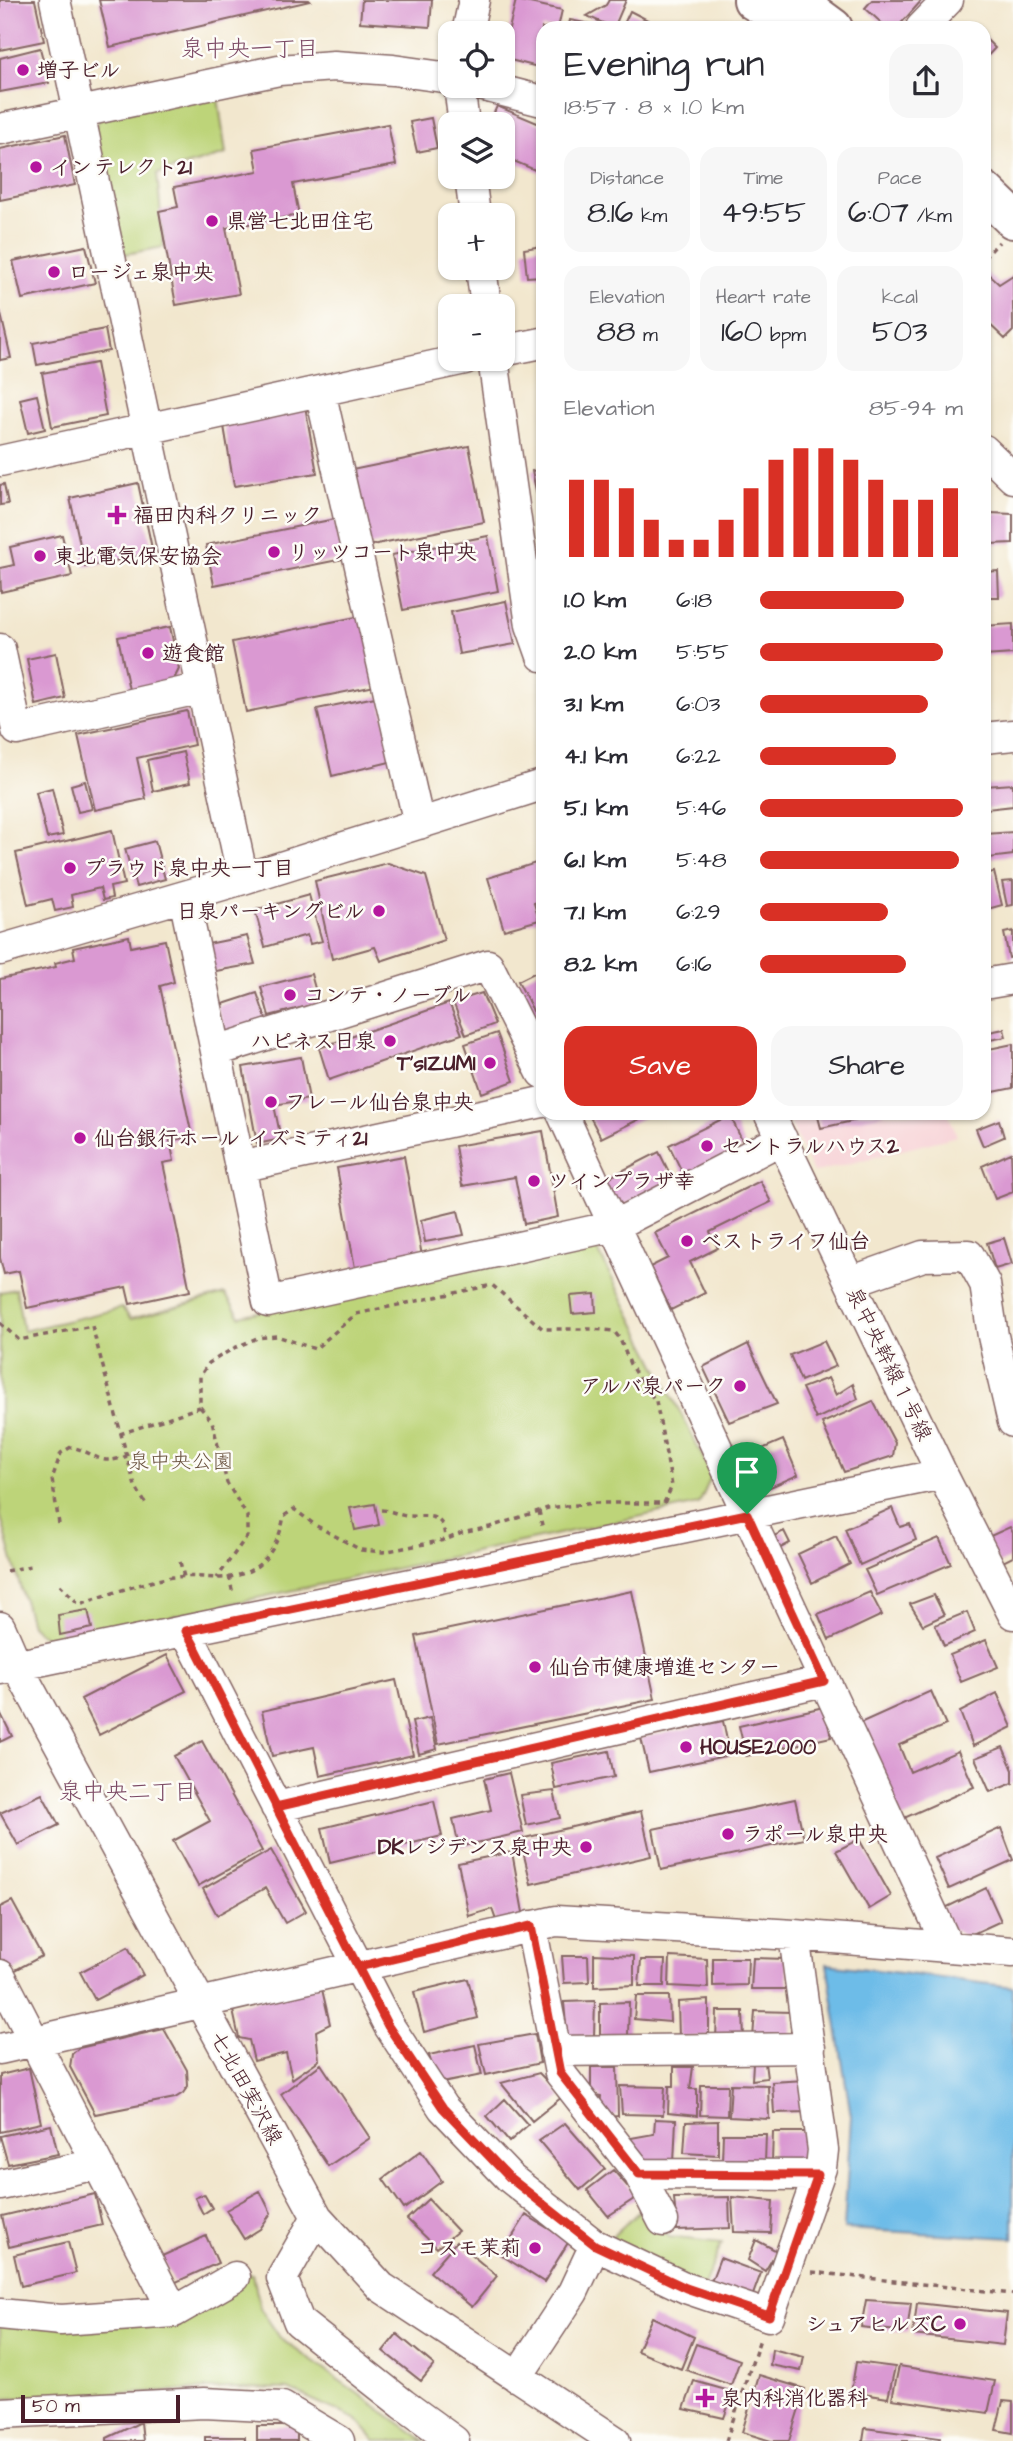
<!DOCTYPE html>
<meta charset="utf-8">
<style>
:root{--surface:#fff;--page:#f7f7f7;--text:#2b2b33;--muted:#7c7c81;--accent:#d93025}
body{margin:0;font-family:"Architects Daughter","Klee One",sans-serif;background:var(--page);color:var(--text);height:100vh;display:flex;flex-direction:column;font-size:26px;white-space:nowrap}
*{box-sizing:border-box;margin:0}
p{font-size:23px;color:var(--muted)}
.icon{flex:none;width:38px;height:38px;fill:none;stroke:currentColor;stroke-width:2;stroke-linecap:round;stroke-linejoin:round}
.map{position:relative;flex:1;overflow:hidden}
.details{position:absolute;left:536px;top:21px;width:455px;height:1099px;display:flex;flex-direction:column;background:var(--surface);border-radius:21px;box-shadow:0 2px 5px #0004}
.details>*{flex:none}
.tools{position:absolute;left:438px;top:21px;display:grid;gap:14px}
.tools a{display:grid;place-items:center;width:77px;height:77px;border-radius:14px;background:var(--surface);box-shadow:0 2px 5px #0004;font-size:35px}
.scale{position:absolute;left:21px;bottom:18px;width:159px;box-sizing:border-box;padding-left:7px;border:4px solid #4a1f2b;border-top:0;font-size:19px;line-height:24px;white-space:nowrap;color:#4a1f2b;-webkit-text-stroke:5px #fdfcf7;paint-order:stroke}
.pin{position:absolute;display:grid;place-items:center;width:60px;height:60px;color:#fff;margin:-72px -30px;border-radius:50% 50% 50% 0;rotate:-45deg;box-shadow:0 0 7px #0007}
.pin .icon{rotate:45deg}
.round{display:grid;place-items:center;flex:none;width:74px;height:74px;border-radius:21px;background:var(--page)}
.summary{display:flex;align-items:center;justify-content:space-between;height:119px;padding:0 28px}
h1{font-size:38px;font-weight:600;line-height:52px}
.figures{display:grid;grid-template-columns:repeat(3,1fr);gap:10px;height:119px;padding:7px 28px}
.figures div{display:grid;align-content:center;border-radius:18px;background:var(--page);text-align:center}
.figures b{font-size:30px;font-weight:600}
.figures small{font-size:19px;font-weight:400}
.figures p{font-size:19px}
.chart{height:196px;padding:14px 28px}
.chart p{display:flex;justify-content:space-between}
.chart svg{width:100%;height:126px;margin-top:7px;stroke:var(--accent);stroke-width:6}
.primary-button{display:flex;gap:14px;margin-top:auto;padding:14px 28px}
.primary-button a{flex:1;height:80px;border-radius:21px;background:var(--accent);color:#fff;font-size:28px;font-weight:600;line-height:80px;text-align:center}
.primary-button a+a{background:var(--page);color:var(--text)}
ul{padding:0 28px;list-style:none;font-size:23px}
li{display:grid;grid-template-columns:112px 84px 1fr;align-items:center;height:52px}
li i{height:18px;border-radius:9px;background:var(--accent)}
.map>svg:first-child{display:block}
</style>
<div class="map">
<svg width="1013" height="2441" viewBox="0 0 1013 2441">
<rect width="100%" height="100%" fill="#fdfcf7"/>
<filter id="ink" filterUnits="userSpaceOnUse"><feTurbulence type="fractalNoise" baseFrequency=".0143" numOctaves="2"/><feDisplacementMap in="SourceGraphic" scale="14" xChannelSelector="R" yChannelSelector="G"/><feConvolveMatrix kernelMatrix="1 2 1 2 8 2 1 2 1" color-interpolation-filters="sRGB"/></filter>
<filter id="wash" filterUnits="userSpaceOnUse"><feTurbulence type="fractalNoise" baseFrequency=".00686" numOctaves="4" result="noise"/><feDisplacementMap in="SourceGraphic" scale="28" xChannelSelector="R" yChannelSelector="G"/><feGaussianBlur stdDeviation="1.57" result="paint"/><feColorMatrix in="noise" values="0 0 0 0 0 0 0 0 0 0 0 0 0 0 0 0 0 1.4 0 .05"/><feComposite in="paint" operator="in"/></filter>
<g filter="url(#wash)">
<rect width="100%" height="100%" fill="#f2e7ce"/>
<path fill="#f7cfd4" d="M786,1113H948L957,1136L813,1173Z"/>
<path fill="#bdd479" stroke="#847a52" stroke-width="2" d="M217,90L226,154L157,174L164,247L120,255L91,133L100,118Z
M593,1241L712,1475L699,1504L50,1642L31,1625L0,1514V1292L16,1289L23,1331L122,1308L131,1319L225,1294L240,1316Z
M643,2208L669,2237L722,2243L703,2288L605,2243Z
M246,2274H253L260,2308L281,2339L425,2441H375L356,2419L288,2389L231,2388L0,2399V2321L176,2325Z"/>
<path fill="#6dbce8" stroke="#5c6e8a" stroke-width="2" d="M827,1964L1013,1987V2238L844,2229L851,2116Z"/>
<g id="blocks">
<path fill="#da99d2" d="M0,0H35L44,41L0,50Z
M99,0H309L310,1L110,47Z
M362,0H432L430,27L360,22Z
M516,0L562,10L558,28H542V68L502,58Z
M609,0H626L614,28L587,16L606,5Z
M872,0H922L897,28H887L865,8Z
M630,11L663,28H622Z
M570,20L590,24L589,28H568Z
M984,37L995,48L984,60Z
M40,48L49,83L0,92V58Z
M497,106L542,125V173L502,156V124H489Z
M431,118L437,148L417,152L410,122Z
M388,124L396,165L293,184L299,215L226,228L239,294L176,305L159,211L178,207L174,187L258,171L254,149Z
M65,135L75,185L0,200V149Z
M86,246L95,283L22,299L13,261Z
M542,246V276L527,277L524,249Z
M984,270L999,284L1013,275V331L1005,339L984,319Z
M0,310L11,358L0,360Z
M105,329L109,351L37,365L33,343Z
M96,363L106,416L52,427L42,373Z
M37,395L45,429L28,433L20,399Z
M305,406L317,473L234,486L223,420Z
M469,446L484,522L367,546L352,470Z
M542,469V505H539L532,471Z
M138,483L153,553L85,567L70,498Z
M4,484L8,504L0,505V485Z
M990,513L1013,514V543L989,544Z
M335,519L343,559L214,585L206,545Z
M62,535L72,576L1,592L0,568L14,565L10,547Z
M488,536L498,591L403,610L392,555Z
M998,571L999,597H984V572Z
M506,601L515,644L459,654L451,612Z
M366,615L380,685L246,712L232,642Z
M1013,624V654L984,656V626Z
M170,627L179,669L173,681L129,690L118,637Z
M56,653L65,698L36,705L27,659Z
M380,696L394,761L332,776L317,709Z
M187,711L194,745L137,758L146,799L95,810L78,735Z
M183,752L190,783L153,791L147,760Z
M85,781L92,809L78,812L71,785Z
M1013,784V806L987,809L985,786Z
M52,788L63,835L47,838L36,792Z
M112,830L124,884L110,887L112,898L103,900L100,888L71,895L73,907L55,911L52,899L28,905L16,853Z
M1013,832V855L989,858L986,834Z
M155,841L165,879L136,887L125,849Z
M542,861V901L534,903L539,920L504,930L488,878Z
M388,863L426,876L444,940L381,961L375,947L332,959L315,881Z
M994,872L1002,905L984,910V874Z
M1013,881V905L1007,906L1002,882Z
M309,895L322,941L310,944L307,935L265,947L255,910Z
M1013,931V957L1009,958L1004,933Z
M129,936L131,947L165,940L174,982L160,986L192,1136L170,1141L174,1161L163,1163L190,1291L130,1304L126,1287L27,1308L19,1271L4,1274L0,1258V979L56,967L55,963L75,958L73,948Z
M247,936L255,964L210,972L203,945Z
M542,969V1009L534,1013L518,981Z
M311,974L319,1003L269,1016L261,987Z
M257,993L267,1022L226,1034L217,1006Z
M482,993L495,1024L466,1035L453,1002Z
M449,1003L462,1034L329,1080L319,1048Z
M1004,1029L1006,1037L984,1041V1033Z
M497,1033L514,1081L482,1093L465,1044Z
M1013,1044V1088L984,1094V1050Z
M301,1057L309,1099L274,1105L281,1139L257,1144L243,1067Z
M588,1113H652L601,1138Z
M817,1113H884V1114L821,1128Z
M730,1115L745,1147L684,1176L669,1145Z
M999,1120L1004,1137L983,1146L976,1129Z
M543,1131L558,1217L524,1224L515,1177L462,1186L455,1146Z
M659,1152L673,1180L617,1209L602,1181Z
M1011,1153L1013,1192L995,1199L982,1166Z
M404,1156L422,1256L355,1268L337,1168Z
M760,1181L771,1202L710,1232L718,1248L690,1262L705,1293L671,1310L650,1267L668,1258L655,1233Z
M458,1211L464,1235L425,1242L421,1220Z
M1004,1238L1012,1264L995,1269L987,1243Z
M595,1294L596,1312L572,1314L570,1296Z
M824,1341L836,1366L801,1381L790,1355Z
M748,1344L777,1404L729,1422L703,1367Z
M828,1378L836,1395L853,1384L858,1399L816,1419L802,1388Z
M873,1401L895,1443L893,1456L844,1472L822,1423Z
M783,1440L798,1475L759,1492L756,1484L746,1488L734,1461Z
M375,1504L379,1525L355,1530L350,1508Z
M892,1508L900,1527L910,1524L916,1540L860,1565L845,1529Z
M1010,1527L1013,1533V1557L999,1564L986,1538Z
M784,1531L790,1543L775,1551L768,1539Z
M836,1536L850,1564L812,1583L798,1554Z
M939,1538L951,1564L877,1595L865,1570Z
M632,1591L655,1699L438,1744L416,1636Z
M870,1592L882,1615L829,1640L818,1614Z
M934,1595L944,1615L923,1625L910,1604Z
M88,1610L92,1628L60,1635L58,1615Z
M967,1612L975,1632L944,1646L935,1625Z
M986,1640L998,1667L961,1682L950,1655Z
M167,1655L186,1691L99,1735L81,1699Z
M396,1680L413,1755L320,1776L314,1747L272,1756L262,1711Z
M931,1691L946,1725L899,1745L910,1772L958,1751L974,1787L902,1819L860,1723Z
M997,1693L1012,1727L973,1746L960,1712Z
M824,1707L831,1737L746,1756L739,1726Z
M0,1712L12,1736L0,1742Z
M430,1718L437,1749L419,1754L412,1722Z
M723,1721L730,1755L649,1772L641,1738Z
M202,1741L262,1851L198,1886L173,1841L210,1821L174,1756Z
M1003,1747L1013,1770V1783L990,1792L975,1758Z
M609,1751L614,1777L556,1789L551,1763Z
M509,1773L523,1832L459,1847L453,1819L491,1810L484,1779Z
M554,1791L560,1818L526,1825L520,1795Z
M42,1794L59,1825L18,1845L0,1813Z
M795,1799L804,1839L661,1870L653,1829Z
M434,1801L442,1836L330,1863L322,1828Z
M641,1811L651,1856L531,1884L520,1839Z
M1001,1828L1013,1860L949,1889L935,1858Z
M859,1839L891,1896L869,1909L836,1851Z
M271,1850L306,1911L285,1923L265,1888L217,1915L203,1889Z
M512,1852L524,1918L497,1923L492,1909L469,1916L458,1863Z
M986,1888L1001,1921L966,1937L951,1928L943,1909Z
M12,1901L42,1956L8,1974L0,1959V1907Z
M128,1947L143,1975L95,2000L80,1972Z
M594,1954L634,1956V1985L594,1987Z
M562,1956H588L589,1982L564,1983Z
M670,1957L707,1959L708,1988L669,1986Z
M713,1958H748L747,1985L713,1986Z
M753,1958L786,1959L788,1989H751Z
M641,1960H665L664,1986H639Z
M468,1979L478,2018L424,2032L414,1992Z
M321,1985L330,2024L316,2031L319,2060L292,2079L286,2053L254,2061L249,2040L239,2038L232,2006Z
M636,1996H669L670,2022L634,2019Z
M709,2000V2036L679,2038L678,2002Z
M595,2001L594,2036L567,2037L564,2002Z
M629,2002L628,2035L600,2036V2003Z
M717,2011H743L744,2040H716Z
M755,2011L791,2012V2040L753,2038Z
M164,2029L187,2070L188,2086L183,2093L175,2098L95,2114L70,2067L72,2054L79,2048Z
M535,2034L540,2063L486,2075L479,2044Z
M475,2045L482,2075L437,2084L429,2055Z
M753,2063H765L767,2078L752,2080Z
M321,2064L370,2138L328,2166L281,2094Z
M591,2067H617L618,2116L607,2117L600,2107L601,2096L591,2094Z
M674,2067H693L690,2089H697V2116L668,2113L669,2086H674Z
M29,2068L41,2123L0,2132V2075Z
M539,2073L562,2097L532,2121L501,2083Z
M805,2080L806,2112L774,2113L772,2082Z
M731,2084L768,2085L769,2119L729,2117Z
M701,2085H728L727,2116L700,2115Z
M620,2086L665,2087L663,2115L622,2114Z
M505,2099L528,2125L509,2142L487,2116Z
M655,2119L676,2120L674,2163L647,2166L633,2157L631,2138L654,2134Z
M718,2121V2155L684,2153L686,2122Z
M565,2123L605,2169L580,2190L539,2141Z
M51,2125L58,2154L8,2164L0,2136Z
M773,2132H811L809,2160L772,2161Z
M723,2134H766L765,2163L722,2161Z
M421,2151L442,2181L404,2209L383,2179Z
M613,2170L637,2197L608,2216L587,2190Z
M260,2191L271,2213L260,2229L244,2239L226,2210Z
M95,2194L102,2225L9,2247L2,2216Z
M204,2194L212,2208L203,2214L195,2198Z
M729,2197L730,2228L677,2230L674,2198Z
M732,2197L773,2201L771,2233L734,2232Z
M428,2199L458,2231L437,2248L407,2219Z
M526,2215L569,2241L544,2282L501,2255Z
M206,2236L218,2263L174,2283L162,2256Z
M756,2240L777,2251L765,2271L748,2260Z
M68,2242L76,2273L21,2286L14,2255Z
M456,2242L497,2276L472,2307L430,2272Z
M720,2258L761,2273L751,2300L709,2287Z
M866,2300L911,2303L907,2332L861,2327Z
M917,2303L1007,2313L1003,2345L913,2335Z
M652,2317L694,2337L681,2369L637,2351Z
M397,2334L434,2365L421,2381L383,2351Z
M696,2344L740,2360L731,2385L686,2370Z
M772,2349L804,2357L801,2371L770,2365Z
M856,2362L895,2367L888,2398L851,2392Z
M899,2366L995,2381L988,2413L892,2399Z
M759,2375L805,2389L789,2441H771L742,2432Z
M694,2381L733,2392L724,2418L684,2409Z
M1003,2401L1013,2402V2433L996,2430Z
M141,2422L143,2441H107V2438Z
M257,2426H297V2441H257Z
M865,2428L940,2438L939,2441H863Z
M205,2437H245V2441H205Z"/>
</g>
</g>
<g filter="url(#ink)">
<use href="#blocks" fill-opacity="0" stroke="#856564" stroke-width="2"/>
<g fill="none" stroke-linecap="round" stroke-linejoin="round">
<defs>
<path id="minor" d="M55,0L243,879
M921,28L948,0
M467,33L474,0
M459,86L464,124
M484,86L542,101
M0,129L279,70L334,66L393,70L450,78
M470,177L475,215
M481,268L486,306
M502,351L542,343
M493,359L531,625L542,656
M320,391L419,824
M984,450L1013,478
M0,461L465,359
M0,649L17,730L202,688
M984,738L1013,735
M184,897L268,1302L614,1226L782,1139
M0,950L243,879L542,785
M984,984L1013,979
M216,1051L488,965L542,1073
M562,1113L948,1947
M769,1113L942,1474L1013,1614
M240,1167L542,1102
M850,1282L923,1256L969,1255L985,1284L993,1336L1013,1422
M0,1627L17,1666L317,2217L381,2287L615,2441
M186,1631L389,2026L443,2108L510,2178L595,2245L686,2288L769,2316L821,2168L823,2150L794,1935
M0,1669L942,1474
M276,1807L824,1681
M531,1926L560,2073L639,2174L663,2221
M0,1975L174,2312
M0,2049L556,1921L794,1935L1013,1952
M555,2051L810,2048
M639,2174L818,2175
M0,2185L97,2164
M317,2217L282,2278L299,2322L403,2404L454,2441
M0,2314L61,2320L174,2312L235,2277
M517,2377L573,2292L595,2245
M0,2413L204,2403L282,2407L339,2441"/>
<path id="major" d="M753,0L798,28
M795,0L833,28
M984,191L1013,219"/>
</defs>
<use href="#minor" stroke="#856564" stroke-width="33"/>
<use href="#major" stroke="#856564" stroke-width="42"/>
<path stroke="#856564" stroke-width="3.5" stroke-dasharray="5 5" stroke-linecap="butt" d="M984,258L999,242
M0,1323L19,1340L92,1326L135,1486L147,1506
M200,1407L212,1421L227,1483L247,1516V1536L217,1578
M381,1510C393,1510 399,1516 408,1516C429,1517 444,1512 445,1539
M539,1511L543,1530
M59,1524L52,1479L61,1453L71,1447C98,1453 97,1467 127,1456
M180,1562L184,1577
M6,1571L35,1565
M229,1576L233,1594
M60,1585L79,1604C108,1595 137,1584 167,1578C184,1575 200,1577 216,1578C257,1578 277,1554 284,1516L294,1509L315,1525L361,1550L383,1552L445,1540L462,1533L490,1527L548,1508L595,1503H664L672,1486L656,1401L640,1381L630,1364L620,1339L614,1331L592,1329H543L492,1285L356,1314L315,1349L277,1336L257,1338L234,1348L209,1363L200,1376V1407L120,1434
M812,2272L1013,2294
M726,2441L760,2339"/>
<use href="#minor" stroke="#fff" stroke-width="30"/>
<use href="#major" stroke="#fff" stroke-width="38"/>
</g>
</g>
<g fill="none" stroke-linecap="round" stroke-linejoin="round" filter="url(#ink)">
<defs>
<path id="route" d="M747,1514L824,1681L276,1807L358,1967L531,1926L560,2073L639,2174L818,2175L769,2316L686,2288L595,2245L510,2178L443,2108L388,2026L193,1643L186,1631L747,1514"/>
</defs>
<use href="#route" stroke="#fff" stroke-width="14"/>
<use href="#route" stroke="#d93025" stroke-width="9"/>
</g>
<g fill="#b5179e" stroke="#fdfcf7" stroke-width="2.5">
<circle cx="23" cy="70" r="7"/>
<circle cx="36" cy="167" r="7"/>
<circle cx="212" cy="221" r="7"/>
<circle cx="54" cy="272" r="7"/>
<path d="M113.5 504.5h7v7h7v7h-7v7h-7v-7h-7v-7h7z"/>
<circle cx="274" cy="552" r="7"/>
<circle cx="40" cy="556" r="7"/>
<circle cx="148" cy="653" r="7"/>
<circle cx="70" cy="868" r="7"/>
<circle cx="379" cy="911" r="7"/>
<circle cx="290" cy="995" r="7"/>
<circle cx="390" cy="1041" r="7"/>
<circle cx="490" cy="1063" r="7"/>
<circle cx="271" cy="1102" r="7"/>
<circle cx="80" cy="1138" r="7"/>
<circle cx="707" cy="1146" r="7"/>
<circle cx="534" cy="1181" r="7"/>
<circle cx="687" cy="1241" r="7"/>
<circle cx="740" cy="1386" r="7"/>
<circle cx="535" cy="1667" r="7"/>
<circle cx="686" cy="1747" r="7"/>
<circle cx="728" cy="1834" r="7"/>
<circle cx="586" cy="1847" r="7"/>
<circle cx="535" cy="2248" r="7"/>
<circle cx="960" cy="2324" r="7"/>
<path d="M701.5 2387.5h7v7h7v7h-7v7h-7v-7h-7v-7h7z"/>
</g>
<g text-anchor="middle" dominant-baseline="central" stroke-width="5" stroke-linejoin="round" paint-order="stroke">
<g font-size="21" font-weight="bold" fill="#4a1f2b" stroke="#fdfcf7" text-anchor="start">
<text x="37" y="70">増子ビル</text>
<text x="50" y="167">インテレクト21</text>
<text x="226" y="221">県営七北田住宅</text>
<text x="68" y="272">ロージェ泉中央</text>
<text x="133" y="515">福田内科クリニック</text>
<text x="288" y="552">リッツコート泉中央</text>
<text x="54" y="556">東北電気保安協会</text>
<text x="162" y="653">遊食館</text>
<text x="84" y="868">プラウド泉中央一丁目</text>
<text x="365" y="911" text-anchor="end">日泉パーキングビル</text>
<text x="304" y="995">コンテ・ノーブル</text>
<text x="376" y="1041" text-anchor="end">ハピネス日泉</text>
<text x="476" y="1063" text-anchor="end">T'sIZUMI</text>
<text x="285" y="1102">フレール仙台泉中央</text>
<text x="94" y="1138">仙台銀行ホール イズミティ21</text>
<text x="721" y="1146">セントラルハウス2</text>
<text x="548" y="1181">ツインプラザ幸</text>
<text x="701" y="1241">ベストライフ仙台</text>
<text x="726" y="1386" text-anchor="end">アルバ泉パーク</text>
<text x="549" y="1667">仙台市健康増進センター</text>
<text x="700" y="1747">HOUSE2000</text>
<text x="742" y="1834">ラポール泉中央</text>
<text x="572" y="1847" text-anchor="end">DKレジデンス泉中央</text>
<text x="521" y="2248" text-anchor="end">コスモ茉莉</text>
<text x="946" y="2324" text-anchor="end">シュアヒルズC</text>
<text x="721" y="2398">泉内科消化器科</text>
</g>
<g font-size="21" fill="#4a1f2b" stroke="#fdfcf7">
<text transform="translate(889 1364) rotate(64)">泉中央幹線１号線</text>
<text transform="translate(246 2088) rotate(61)">七北田実沢線</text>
</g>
<g font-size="21" fill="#6c5542" stroke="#fdfcf7">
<text x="181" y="1461">泉中央公園</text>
</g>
<g font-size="23" fill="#7c4a65" stroke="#fdfcf7">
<text x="250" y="49">泉中央一丁目</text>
<text x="128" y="1792">泉中央二丁目</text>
</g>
</g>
</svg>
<div class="tools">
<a><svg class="icon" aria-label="locate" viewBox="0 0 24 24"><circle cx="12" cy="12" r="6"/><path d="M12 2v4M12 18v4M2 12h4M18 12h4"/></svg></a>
<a><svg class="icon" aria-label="layers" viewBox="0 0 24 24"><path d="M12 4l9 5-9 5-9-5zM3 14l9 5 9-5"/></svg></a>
<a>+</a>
<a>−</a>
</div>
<div class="scale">50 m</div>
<div class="pin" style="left:747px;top:1514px;background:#1e9e55"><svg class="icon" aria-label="arrive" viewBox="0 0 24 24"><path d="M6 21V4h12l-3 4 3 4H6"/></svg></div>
<section class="details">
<div class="summary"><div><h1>Evening run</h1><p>18:57 · 8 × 1.0 km</p></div><a class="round"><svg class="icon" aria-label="share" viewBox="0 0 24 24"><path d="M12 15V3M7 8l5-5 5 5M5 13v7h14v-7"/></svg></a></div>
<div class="figures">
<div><p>Distance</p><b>8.16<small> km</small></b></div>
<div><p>Time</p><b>49:55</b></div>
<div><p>Pace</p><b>6:07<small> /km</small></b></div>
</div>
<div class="figures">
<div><p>Elevation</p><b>88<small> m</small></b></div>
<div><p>Heart rate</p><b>160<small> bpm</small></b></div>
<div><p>kcal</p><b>503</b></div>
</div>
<div class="chart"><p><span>Elevation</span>85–94 m</p>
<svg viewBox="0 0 160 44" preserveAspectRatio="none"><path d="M5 44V17M15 44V17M25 44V20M35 44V31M45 44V38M55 44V38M65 44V31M75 44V20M85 44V10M95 44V6M105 44V6M115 44V10M125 44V17M135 44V24M145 44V24M155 44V20"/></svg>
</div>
<ul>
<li><b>1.0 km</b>6:18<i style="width:71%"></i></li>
<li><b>2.0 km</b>5:55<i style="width:90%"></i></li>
<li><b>3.1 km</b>6:03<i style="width:83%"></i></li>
<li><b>4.1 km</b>6:22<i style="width:67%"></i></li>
<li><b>5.1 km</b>5:46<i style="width:100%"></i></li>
<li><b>6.1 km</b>5:48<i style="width:98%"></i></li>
<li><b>7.1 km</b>6:29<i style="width:63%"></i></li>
<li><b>8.2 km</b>6:16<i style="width:72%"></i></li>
</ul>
<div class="primary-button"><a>Save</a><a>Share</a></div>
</section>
</div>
